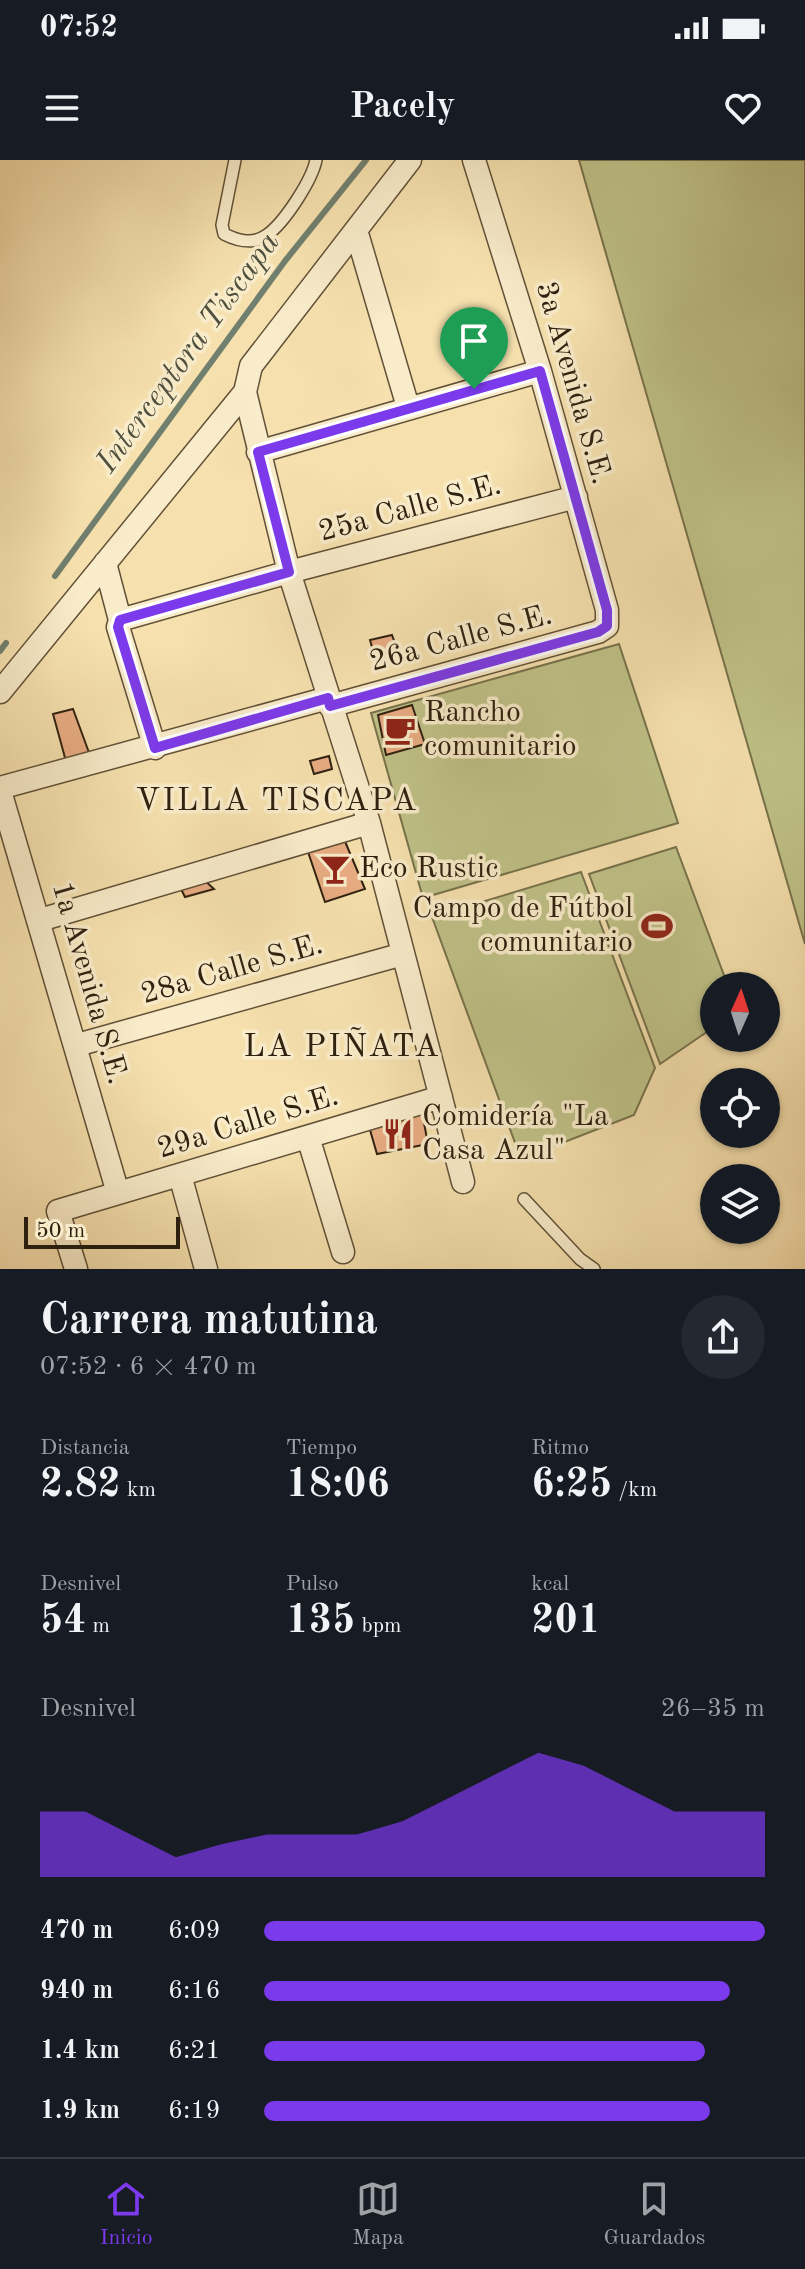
<!DOCTYPE html>
<html lang="es">
<meta charset="utf-8">
<style>
:root{--surface:#171b24;--page:#242831;--text:#f1f3f6;--muted:#9ea1a6;--line:#363941;--accent:#7c3aed}
body{margin:0;font-family:"Old Standard TT",serif;background:var(--page);color:var(--text);height:100vh;display:flex;flex-direction:column;font-size:30px;white-space:nowrap}
*{box-sizing:border-box;margin:0}
p{font-size:26px;color:var(--muted)}
.icon{flex:none;width:44px;height:44px;fill:none;stroke:currentColor;stroke-width:2;stroke-linecap:round;stroke-linejoin:round}
.map{position:relative;height:1109px;overflow:hidden}
.drawer{display:flex;flex-direction:column;background:var(--surface);flex:1}
.drawer>*{flex:none}
.needle{width:52px;rotate:3deg}
.controls{position:absolute;left:700px;top:812px;display:grid;gap:16px}
.controls a{display:grid;place-items:center;width:80px;height:80px;border-radius:50%;background:var(--surface);box-shadow:0 2px 6px #0004;font-size:40px}
.scale{position:absolute;left:24px;bottom:20px;width:156px;box-sizing:border-box;padding-left:8px;border:4px solid #2f2110;border-top:0;font-size:22px;line-height:28px;white-space:nowrap;color:#2f2110;-webkit-text-stroke:6px #f9ecca;paint-order:stroke}
.pin{position:absolute;display:grid;place-items:center;width:68px;height:68px;color:#fff;margin:-82px -34px;border-radius:50% 50% 50% 0;rotate:-45deg;box-shadow:0 0 8px #0007}
.pin .icon{rotate:45deg}
.round{display:grid;place-items:center;flex:none;width:84px;height:84px;border-radius:42px;background:var(--page)}
.head{display:flex;align-items:center;justify-content:space-between;height:136px;padding:0 40px}
h1{font-size:44px;font-weight:700;line-height:60px}
.stats{display:grid;grid-template-columns:repeat(3,1fr);gap:12px;height:136px;padding:8px 40px}
.stats div{display:grid;align-content:center}
.stats b{font-size:40px;font-weight:700}
.stats small{font-size:22px;font-weight:400}
.stats p{font-size:22px}
.chart{height:224px;padding:16px 40px}
.chart p{display:flex;justify-content:space-between}
.chart svg{width:100%;height:144px;margin-top:8px;fill:var(--accent);opacity:.7}
ul{padding:0 40px;list-style:none;font-size:26px}
li{display:grid;grid-template-columns:128px 96px 1fr;align-items:center;height:60px}
li i{height:20px;border-radius:10px;background:var(--accent)}
.status{display:flex;justify-content:space-between;align-items:center;height:56px;padding:0 40px;background:var(--surface);direction:ltr}
.status svg{height:22px;fill:currentColor}
header{display:flex;justify-content:space-between;align-items:center;height:104px;padding:0 40px;background:var(--surface);font-size:36px;font-weight:700}
.tabs{display:flex;justify-content:space-around;align-items:center;height:112px;border-top:2px solid var(--line);background:var(--surface);font-size:22px;color:var(--muted)}
.tabs a{display:grid;justify-items:center;gap:4px}
.tabs .current{color:var(--accent)}
.map>svg:first-child{display:block}
</style>
<div class="status"><b>07:52</b><svg viewBox="0 0 49 12"><path d="M0 12V9h3v3zM5 12V6h3v6zM10 12V3h3v9zM15 12V0h3v12zM26 1h20v11H26zM47 4h2v5h-2z"/></svg></div>
<header><svg class="icon" aria-label="menu" viewBox="0 0 24 24"><path d="M4 6h16M4 12h16M4 18h16"/></svg>Pacely<svg class="icon" aria-label="heart" viewBox="0 0 24 24"><path d="M12 20l-8-8c-3-5 5-10 8-4 3-6 11-1 8 4z"/></svg></header>
<div class="map">
<svg width="805" height="1109" viewBox="0 0 805 1109">
<rect width="100%" height="100%" fill="#f6e1ae"/>
<filter id="stains"><feTurbulence type="fractalNoise" baseFrequency=".0025" numOctaves="4"/><feColorMatrix values="0 0 0 0 .2 0 0 0 0 .09 0 0 0 0 .02 0 0 0 .5 -.17"/></filter>
<radialGradient id="worn" r=".72"><stop offset=".6" stop-color="#630" stop-opacity="0"/><stop offset="1" stop-color="#630" stop-opacity=".3"/></radialGradient>
<path fill="#bfc288" stroke="#77724c" stroke-width="2" d="M579,0H805V784Z
M619,484L678,663L423,738L371,553Z
M676,687L728,826H714V867L660,904L589,714Z
M581,712L655,908L634,955L521,999L432,757Z"/>
<g fill="none" stroke-linecap="round" stroke-linejoin="round">
<path stroke="#717f6e" stroke-width="6" d="M55,416L285,101L366,0
M0,491L6,483"/>
</g>
<path fill="#e9ac83" stroke="#2f2110" stroke-width="2" d="M392,475L401,500L377,505L370,480Z
M412,545L425,584L386,595L378,555Z
M73,549L91,598L67,605L53,554Z
M329,596L332,609L314,614L310,601Z
M344,679L365,729L325,742L307,689Z
M202,718L214,729L185,737L179,725Z
M421,947L428,984L377,994L368,963Z"/>
<g fill="none" stroke-linecap="round" stroke-linejoin="round">
<defs>
<path id="service" d="M235,0L222,65L224,74C238,81 253,85 267,75C285,62 312,20 316,0
M524,1039L580,1099L594,1109"/>
<path id="minor" d="M410,0L251,206L245,232L289,412L369,663L463,1022
M356,70L408,247
M258,292L540,211
M105,403L120,460L118,467L155,588
M120,460L289,412L576,337
M0,532L245,232
M330,546L598,472L607,466V450L540,211L474,0
M0,628L328,538
M0,631L118,1033
M40,760L369,663
M77,885L403,794
M308,977L343,1092
M180,1015L206,1109
M76,1109L58,1051L441,937"/>
</defs>
<use href="#service" stroke="#615138" stroke-width="14"/>
<use href="#minor" stroke="#615138" stroke-width="25"/>
<use href="#service" stroke="#f9ecca" stroke-width="11"/>
<use href="#minor" stroke="#f9ecca" stroke-width="22"/>
</g>
<g fill="none" stroke-linecap="round" stroke-linejoin="round">
<defs>
<path id="route" d="M540,211L607,450V466L598,472L330,546L328,538L155,588L118,467L120,460L289,412L258,292Z"/>
</defs>
<use href="#route" stroke="#fff" stroke-width="16"/>
<use href="#route" stroke="#7c3aed" stroke-width="10"/>
</g>
<defs>
<symbol id="cafe-bare" viewBox="-9 -9 18 18"><path d="M-5.5-4.5H6V0H3Q3 3.5 0 3.5H-2.5Q-5.5 3.5-5.5 0ZM3-3.2v2h1.7v-2ZM-6 4.5H4V6H-6Z" fill="#8f2418" stroke="#f9ecca" stroke-width="2.5" paint-order="stroke"/></symbol>
<symbol id="bar-bare" viewBox="-9 -9 18 18"><path d="M-6-5H6L.8 .8V4.5H3.5V6h-7V4.5H-.8V.8Z" fill="#8f2418" stroke="#f9ecca" stroke-width="2.5" paint-order="stroke"/></symbol>
<symbol id="stadium-bare" viewBox="-9 -9 18 18"><path d="M0-5a6.5 5 0 1 0 0 10a6.5 5 0 1 0 0-10ZM-3.5-1.8h7v3.6h-7Z" fill="#8f2418" stroke="#f9ecca" stroke-width="2.5" paint-order="stroke"/></symbol>
<symbol id="restaurant-bare" viewBox="-9 -9 18 18"><path d="M-5-6h1v4h1v-4h1v4h1v-4h1v5L-1.5 .5V6h-2V.5L-5-1ZM5-6V6H3V1.5H1.5Q1.5-4 5-6Z" fill="#8f2418" stroke="#f9ecca" stroke-width="2.5" paint-order="stroke"/></symbol>
</defs>
<g fill-rule="evenodd">
<use href="#cafe-bare" x="378" y="548" width="44" height="44"/>
<use href="#bar-bare" x="313" y="687" width="44" height="44"/>
<use href="#stadium-bare" x="635" y="744" width="44" height="44"/>
<use href="#restaurant-bare" x="376" y="952" width="44" height="44"/>
</g>
<g text-anchor="middle" dominant-baseline="central" stroke-width="7" stroke-linejoin="round" paint-order="stroke">
<g font-size="30" fill="#2f2110" stroke="#f9ecca">
<text transform="translate(573 223) rotate(74)">3a Avenida S.E.</text>
<text transform="translate(410 349) rotate(-15)">25a Calle S.E.</text>
<text transform="translate(461 479) rotate(-15)">26a Calle S.E.</text>
<text transform="translate(232 810) rotate(-16)">28a Calle S.E.</text>
<text transform="translate(89 823) rotate(74)">1a Avenida S.E.</text>
<text transform="translate(248 963) rotate(-17)">29a Calle S.E.</text>
</g>
<g font-size="30" fill="#2f2110" stroke="#f9ecca" text-anchor="start">
<text x="424" y="553">Rancho<tspan x="424" dy="34">comunitario</tspan></text>
<text x="359" y="709">Eco Rustic</text>
<text x="633" y="749" text-anchor="end">Campo de Fútbol<tspan x="633" dy="34">comunitario</tspan></text>
<text x="422" y="957">Comidería "La<tspan x="422" dy="34">Casa Azul"</tspan></text>
</g>
<g font-size="32" font-style="italic" fill="#50503f" stroke="#f9ecca">
<text transform="translate(189 193) rotate(-54)">Interceptora Tiscapa</text>
</g>
<g font-size="32" letter-spacing="2" fill="#2f2110" stroke="#f9ecca">
<text x="277" y="642">VILLA TISCAPA</text>
<text x="342" y="888">LA PIÑATA</text>
</g>
</g>
<rect width="100%" height="100%" filter="url(#stains)"/>
<rect width="100%" height="100%" fill="url(#worn)"/>
</svg>
<div class="controls">
<a><svg class="needle" viewBox="-14 -14 28 28"><path d="M0-13l5 13h-10z" fill="#e53935"/><path d="M0 13l5-13h-10z" fill="#9ea1a6"/></svg></a>
<a><svg class="icon" aria-label="locate" viewBox="0 0 24 24"><circle cx="12" cy="12" r="6"/><path d="M12 2v4M12 18v4M2 12h4M18 12h4"/></svg></a>
<a><svg class="icon" aria-label="layers" viewBox="0 0 24 24"><path d="M12 4l9 5-9 5-9-5zM3 14l9 5 9-5"/></svg></a>
</div>
<div class="scale">50 m</div>
<div class="pin" style="left:474px;top:229px;background:#1e9e55"><svg class="icon" aria-label="arrive" viewBox="0 0 24 24"><path d="M6 21V4h12l-3 4 3 4H6"/></svg></div>
</div>
<section class="drawer">
<div class="head"><div><h1>Carrera matutina</h1><p>07:52 · 6 × 470 m</p></div><a class="round"><svg class="icon" aria-label="share" viewBox="0 0 24 24"><path d="M12 15V3M7 8l5-5 5 5M5 13v7h14v-7"/></svg></a></div>
<div class="stats">
<div><p>Distancia</p><b>2.82<small> km</small></b></div>
<div><p>Tiempo</p><b>18:06</b></div>
<div><p>Ritmo</p><b>6:25<small> /km</small></b></div>
</div>
<div class="stats">
<div><p>Desnivel</p><b>54<small> m</small></b></div>
<div><p>Pulso</p><b>135<small> bpm</small></b></div>
<div><p>kcal</p><b>201</b></div>
</div>
<div class="chart"><p><span>Desnivel</span>26–35 m</p>
<svg viewBox="0 0 160 44" preserveAspectRatio="none"><path d="M0 44V24L10 24L20 31L30 38L40 34L50 31L60 31L70 31L80 27L90 20L100 13L110 6L120 10L130 17L140 24L150 24L160 24V44z"/></svg>
</div>
<ul>
<li><b>470 m</b>6:09<i style="width:100%"></i></li>
<li><b>940 m</b>6:16<i style="width:93%"></i></li>
<li><b>1.4 km</b>6:21<i style="width:88%"></i></li>
<li><b>1.9 km</b>6:19<i style="width:89%"></i></li>
</ul>
</section>
<nav class="tabs">
<a class="current"><svg class="icon" aria-label="home" viewBox="0 0 24 24"><path d="M3 11l9-7 9 7M6 9v11h12V9"/></svg>Inicio</a>
<a><svg class="icon" aria-label="map" viewBox="0 0 24 24"><path d="M3 6l6-2 6 2 6-2v14l-6 2-6-2-6 2zM9 4v14M15 6v14"/></svg>Mapa</a>
<a><svg class="icon" aria-label="saved" viewBox="0 0 24 24"><path d="M7 4h10v16l-5-4-5 4z"/></svg>Guardados</a>
</nav>
